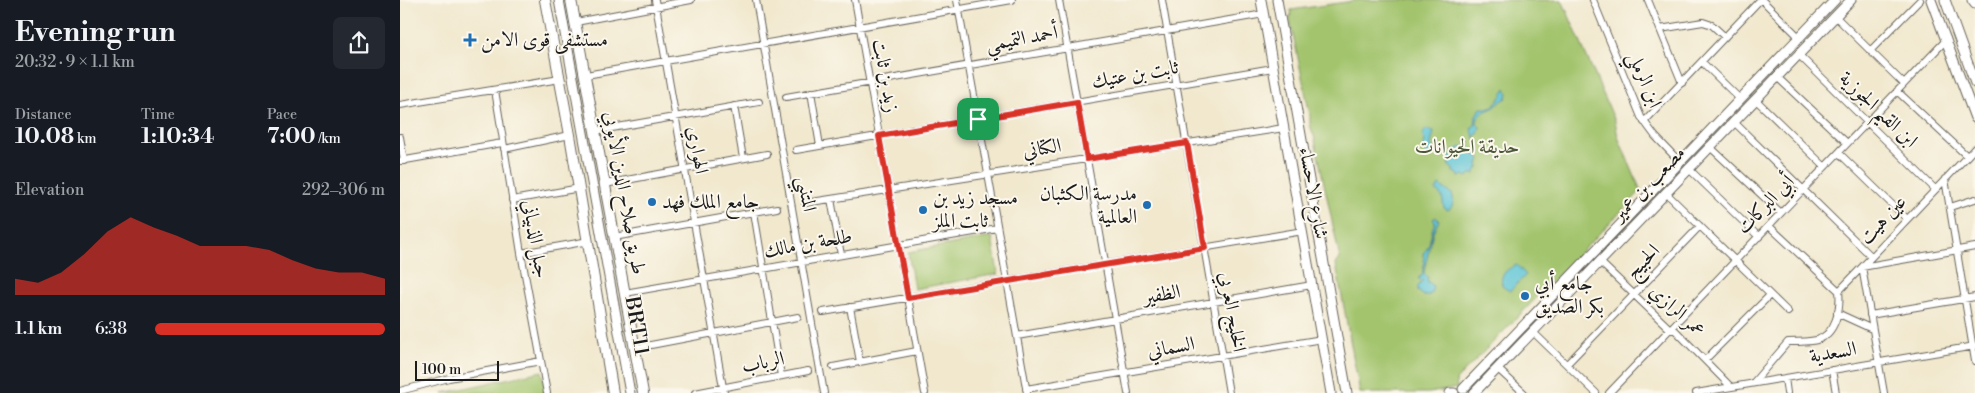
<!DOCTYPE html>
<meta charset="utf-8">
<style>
:root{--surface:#171b24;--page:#242831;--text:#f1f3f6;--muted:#9ea1a6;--accent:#d93025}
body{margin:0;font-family:"Libre Bodoni",Amiri,serif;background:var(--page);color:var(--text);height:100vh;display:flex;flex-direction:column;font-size:19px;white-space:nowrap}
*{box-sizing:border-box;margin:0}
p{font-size:16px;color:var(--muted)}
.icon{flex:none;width:28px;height:28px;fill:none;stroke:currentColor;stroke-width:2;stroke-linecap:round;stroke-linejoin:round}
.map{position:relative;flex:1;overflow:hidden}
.side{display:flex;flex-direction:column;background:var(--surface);width:400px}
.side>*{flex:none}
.scale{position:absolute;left:15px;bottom:12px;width:84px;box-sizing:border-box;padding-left:5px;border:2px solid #1c1c1c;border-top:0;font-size:14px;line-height:18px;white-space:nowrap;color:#1c1c1c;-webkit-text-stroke:4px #fbf7ec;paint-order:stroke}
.pin{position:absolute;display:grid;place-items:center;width:42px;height:42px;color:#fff;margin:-21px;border-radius:10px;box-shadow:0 2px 8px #0006}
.round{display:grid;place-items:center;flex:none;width:52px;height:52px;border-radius:8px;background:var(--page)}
.overview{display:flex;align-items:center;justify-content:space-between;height:85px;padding:0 15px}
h1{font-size:28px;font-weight:700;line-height:38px}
.figures{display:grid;grid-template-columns:repeat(3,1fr);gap:8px;height:85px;padding:5px 15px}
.figures div{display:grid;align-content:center}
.figures b{font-size:21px;font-weight:700}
.figures small{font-size:14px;font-weight:400}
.figures p{font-size:14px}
.chart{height:140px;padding:10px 15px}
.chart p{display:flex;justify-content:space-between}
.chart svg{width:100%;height:90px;margin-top:5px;fill:var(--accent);opacity:.7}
ul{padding:0 15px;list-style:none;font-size:16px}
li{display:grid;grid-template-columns:80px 60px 1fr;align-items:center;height:38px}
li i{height:12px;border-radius:6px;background:var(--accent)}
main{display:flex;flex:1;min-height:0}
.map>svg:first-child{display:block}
</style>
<main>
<section class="side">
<div class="overview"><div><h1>Evening run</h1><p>20:32 · 9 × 1.1 km</p></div><a class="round"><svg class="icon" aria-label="share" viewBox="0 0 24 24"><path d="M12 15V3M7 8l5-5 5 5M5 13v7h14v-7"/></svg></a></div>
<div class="figures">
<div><p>Distance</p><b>10.08<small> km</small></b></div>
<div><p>Time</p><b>1:10:34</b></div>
<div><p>Pace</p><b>7:00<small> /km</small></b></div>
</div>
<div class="chart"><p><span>Elevation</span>292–306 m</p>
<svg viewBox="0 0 160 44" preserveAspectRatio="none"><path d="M0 44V36L10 38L20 33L30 24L40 13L50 6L60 11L70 15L80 20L90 20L100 20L110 22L120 27L130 31L140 33L150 33L160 36V44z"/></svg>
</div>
<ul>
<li><b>1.1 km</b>6:38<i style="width:100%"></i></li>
</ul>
</section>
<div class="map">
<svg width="1575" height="393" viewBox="0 0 1575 393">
<rect width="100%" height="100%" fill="#fbf7ec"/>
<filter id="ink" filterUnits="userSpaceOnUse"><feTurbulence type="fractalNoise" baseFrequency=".02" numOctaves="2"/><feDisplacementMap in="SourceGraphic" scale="10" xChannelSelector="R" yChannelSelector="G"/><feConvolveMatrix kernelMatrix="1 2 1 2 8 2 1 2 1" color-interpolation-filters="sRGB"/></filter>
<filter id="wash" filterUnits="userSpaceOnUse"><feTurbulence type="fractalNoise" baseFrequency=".0096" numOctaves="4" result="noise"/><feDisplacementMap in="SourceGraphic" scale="20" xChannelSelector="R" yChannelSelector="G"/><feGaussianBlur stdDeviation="1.12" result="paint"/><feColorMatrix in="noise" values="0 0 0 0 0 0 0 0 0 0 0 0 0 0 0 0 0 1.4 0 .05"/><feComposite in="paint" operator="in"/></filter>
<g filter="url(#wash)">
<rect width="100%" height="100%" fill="#f1e8ce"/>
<path fill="#a3c46d" stroke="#607044" d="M960,0H1162L1215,121L1218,137L1241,191L1056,380L1057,388L1029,393H960L939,281L936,264L940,259L914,136L910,125V115L890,20L891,10Z
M592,237L598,274L514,289L508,252Z
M142,371L146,393H43Z"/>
<path fill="#58c2d4" stroke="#3a6f78" d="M1106,89L1108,94L1106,99C1101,100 1098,105 1093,108C1085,112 1077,112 1077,124L1080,127L1078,134L1075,135V140L1071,128L1075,125L1076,115L1081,108C1096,109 1099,99 1106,89Z
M1027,129L1034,132L1031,144L1034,155L1032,157H1029L1022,150L1025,142L1022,134Z
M1062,146L1065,148L1070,147L1073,152H1077V156L1080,159L1078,164L1079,168L1076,169L1075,174H1071L1067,177L1064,175L1059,177L1058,174L1053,172V169L1048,165L1050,162L1049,157L1053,153L1054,150H1057Z
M1039,185L1052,194C1054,199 1054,207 1048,210L1044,208L1042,197L1036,190Z
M1036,217L1039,220L1033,232L1024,271L1025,275L1028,277L1027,281L1033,286L1031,294L1027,296H1024L1018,291V286L1023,281L1019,280V277L1022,276L1024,263L1023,253C1031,248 1030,231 1035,222L1033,219Z
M1117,265L1126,275L1110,291L1103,287C1098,276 1106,269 1117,265Z"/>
</g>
<g filter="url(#ink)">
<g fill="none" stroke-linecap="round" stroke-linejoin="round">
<defs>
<path id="street" d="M255,0L324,393
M356,0L424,393
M455,0L525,393
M557,0L627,393
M659,0L728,393
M762,0L829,393
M1193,0L1241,117L1255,136L1280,162
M1248,0L1282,83
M1362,0L1399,37
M1435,16L1504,84
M176,22L291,0
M1260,29L1303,22L1312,25L1325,37
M1470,51L1520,0
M1398,54L1535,189
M1302,62L1340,99
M186,75L612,0
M1376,76L1447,143
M95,90L121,253L147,393
M1497,91L1567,156
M411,92L420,146
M386,97L864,14
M1355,99L1425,167
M0,105L160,79
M334,106L343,158
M1333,121L1471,256
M1244,122L1360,0
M195,131L359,102
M0,137L4,161
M1309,146L1381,213
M104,149L170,135
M396,150L873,68
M1439,153L1507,219
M0,161L102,143
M1288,168L1359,237
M1545,179L1575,361
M205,184L367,154
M1265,192L1388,312
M431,199L441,255
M112,200L180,188
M405,203L884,128
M1550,207L1575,199
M354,212L381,376
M214,237L377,208
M121,253L189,241
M1199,261L1271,330H1275L1331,387
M1439,291L1462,267L1575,247
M225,293L597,228
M450,307L460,362
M423,312L903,231
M1437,313L1472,329
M1470,315L1575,297
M1132,331L1196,393
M617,336L912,285
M235,348L398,317
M1305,360L1370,295
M1167,364L1300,226
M433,367L517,351
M1098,369L1124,393
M1432,370L1436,393
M1385,378L1387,393
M1353,383L1388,342C1398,342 1408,342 1417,340C1436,334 1441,308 1439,291L1369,226
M626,389L922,339
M0,391L49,378L141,361
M295,393L408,371
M1209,393L1547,39
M1296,393L1575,346
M1484,393L1462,267L1575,148"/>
<path id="secondary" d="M159,0L230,393
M861,0L931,393
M877,0L947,393
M1531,0L1575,118
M1545,0L1575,83
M1572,0L1575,4
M1063,389L1435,0
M1050,393H1054
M1074,393L1451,0"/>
<path id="primary" d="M145,0L170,135L213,393
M171,0L243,393"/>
</defs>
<use href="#street" stroke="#67635a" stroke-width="8"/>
<use href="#secondary" stroke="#67635a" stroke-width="11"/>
<use href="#primary" stroke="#67635a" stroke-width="12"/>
<use href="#street" stroke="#fff" stroke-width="6"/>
<use href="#secondary" stroke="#fff" stroke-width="9"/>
<use href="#primary" stroke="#fff" stroke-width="10"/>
</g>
</g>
<g fill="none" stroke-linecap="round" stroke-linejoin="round" filter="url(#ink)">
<defs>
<path id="route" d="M677,102L687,159L787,143L805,248L508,298L479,136Z"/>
</defs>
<use href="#route" stroke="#fff" stroke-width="10"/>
<use href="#route" stroke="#d93025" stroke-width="6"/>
</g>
<g fill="#1f6fb2" stroke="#fbf7ec" stroke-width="2">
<path d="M67.5 32.5h5v5h5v5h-5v5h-5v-5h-5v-5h5z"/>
<circle cx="252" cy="202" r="5"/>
<circle cx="747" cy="205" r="5"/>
<circle cx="523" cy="210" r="5"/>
<circle cx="1125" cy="296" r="5"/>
</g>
<g text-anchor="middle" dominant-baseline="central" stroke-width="4" stroke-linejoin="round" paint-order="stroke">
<g font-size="20" fill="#1c1c1c" stroke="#fbf7ec">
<text transform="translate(622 39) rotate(-10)">أحمد التميمي</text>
<text transform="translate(735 75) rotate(-10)">ثابت بن عتيك</text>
<text transform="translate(485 76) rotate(80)">زيد بن ثابت</text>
<text transform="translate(1244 80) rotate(67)">ابن الرملي</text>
<text transform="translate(1478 110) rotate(44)">ابن القيم الجوزية</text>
<text transform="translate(642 149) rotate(-9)">الكتاني</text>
<text transform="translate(297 150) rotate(80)">الهواري</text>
<text transform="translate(1249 184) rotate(-46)">مصعب بن عمير</text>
<text transform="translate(224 193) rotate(80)">طريق صلاح الدين الأيوبي</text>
<text transform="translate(913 193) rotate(80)">شارع الاحساء</text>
<text transform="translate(406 194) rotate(80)">المتنبي</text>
<text transform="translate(1366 205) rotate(-46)">أبي البركات</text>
<text transform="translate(1483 220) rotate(-47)">عين هيت</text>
<text transform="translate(135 239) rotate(80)">جبل الذبياني</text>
<text transform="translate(408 244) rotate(-10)">طلحة بن مالك</text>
<text transform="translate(1243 262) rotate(-46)">الحبيج</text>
<text transform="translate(762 295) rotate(-10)">الظفير</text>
<text transform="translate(1277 311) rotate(42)">عمر الرازي</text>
<text transform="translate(832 312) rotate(80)">الخليج العربي</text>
<text transform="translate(236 326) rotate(80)">BRT11</text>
<text transform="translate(771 348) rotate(-10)">السماني</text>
<text transform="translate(1433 353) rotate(-10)">السعدية</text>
<text transform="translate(363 363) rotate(-11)">الرباب</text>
</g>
<g font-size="20" fill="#1c1c1c" stroke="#fbf7ec" text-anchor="start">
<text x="81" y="40">مستشفى قوى الامن</text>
<text x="737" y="194" text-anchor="end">مدرسة الكثبان<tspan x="737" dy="23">العالمية</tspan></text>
<text x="533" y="198">مسجد زيد بن<tspan x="533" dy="23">ثابت الملز</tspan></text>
<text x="262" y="202">جامع الملك فهد</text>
<text x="1135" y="284">جامع أبي<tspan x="1135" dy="23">بكر الصديق</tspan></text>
</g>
<g font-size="20" fill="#4b5738" stroke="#fbf7ec">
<text x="1067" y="147">حديقة الحيوانات</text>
</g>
</g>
</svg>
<div class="scale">100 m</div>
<div class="pin" style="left:578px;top:119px;background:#1e9e55"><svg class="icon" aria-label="arrive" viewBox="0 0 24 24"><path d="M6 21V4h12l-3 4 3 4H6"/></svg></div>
</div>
</main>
